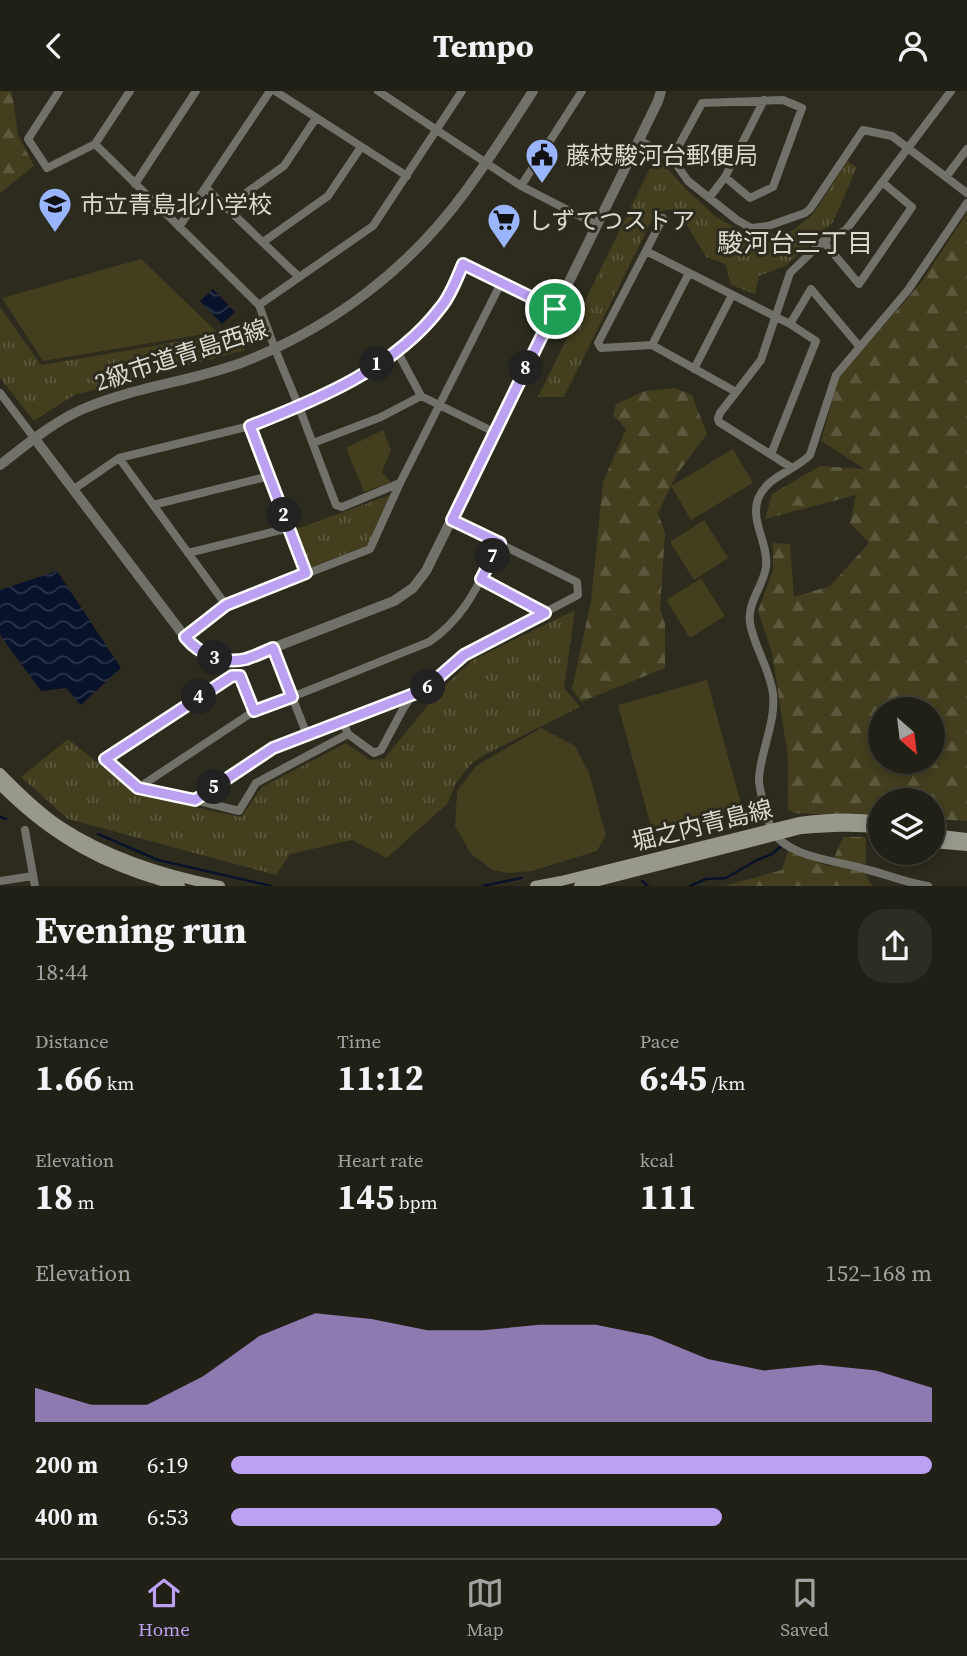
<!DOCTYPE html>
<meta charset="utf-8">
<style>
:root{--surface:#212016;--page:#2d2d23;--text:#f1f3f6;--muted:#a2a3a1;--line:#3e3e35;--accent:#bca0f2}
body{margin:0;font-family:"Source Serif 4","Noto Sans JP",serif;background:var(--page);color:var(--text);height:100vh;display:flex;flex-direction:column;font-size:26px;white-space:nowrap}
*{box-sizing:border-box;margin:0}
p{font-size:23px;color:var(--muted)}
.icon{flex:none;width:38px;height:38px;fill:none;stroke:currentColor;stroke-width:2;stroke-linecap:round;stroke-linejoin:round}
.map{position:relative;height:795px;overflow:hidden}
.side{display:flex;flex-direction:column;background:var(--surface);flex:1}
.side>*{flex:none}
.needle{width:46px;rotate:152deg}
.controls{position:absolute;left:868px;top:606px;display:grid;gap:14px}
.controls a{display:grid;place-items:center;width:77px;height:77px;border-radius:50%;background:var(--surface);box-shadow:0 4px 10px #0003,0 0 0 2px var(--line);font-size:35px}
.pin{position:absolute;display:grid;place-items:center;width:60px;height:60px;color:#fff;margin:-30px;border:4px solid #fff;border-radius:50%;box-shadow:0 2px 7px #0007}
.km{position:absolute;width:35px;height:35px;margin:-18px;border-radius:50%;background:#222;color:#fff;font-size:19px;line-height:35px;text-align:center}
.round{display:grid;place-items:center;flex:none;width:74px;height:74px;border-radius:28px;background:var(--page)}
.overview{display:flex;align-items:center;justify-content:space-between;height:119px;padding:0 35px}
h1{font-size:38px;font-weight:700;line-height:52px}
.stats{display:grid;grid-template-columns:repeat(3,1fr);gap:10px;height:119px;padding:7px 35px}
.stats div{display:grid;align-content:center}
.stats b{font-size:35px;font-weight:700}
.stats small{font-size:19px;font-weight:400}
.stats p{font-size:19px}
.chart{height:196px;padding:14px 35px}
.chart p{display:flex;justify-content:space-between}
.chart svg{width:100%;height:126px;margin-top:7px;fill:var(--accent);opacity:.7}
ul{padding:0 35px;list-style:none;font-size:23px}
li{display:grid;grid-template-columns:112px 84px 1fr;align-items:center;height:52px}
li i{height:18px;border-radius:9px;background:var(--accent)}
header{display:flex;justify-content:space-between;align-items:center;height:91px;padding:0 35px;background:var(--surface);font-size:32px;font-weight:700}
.tab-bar{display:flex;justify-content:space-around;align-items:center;height:98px;border-top:2px solid var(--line);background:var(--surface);font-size:19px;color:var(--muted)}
.tab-bar a{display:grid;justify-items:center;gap:4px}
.tab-bar .current{color:var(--accent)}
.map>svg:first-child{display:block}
</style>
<header><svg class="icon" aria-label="back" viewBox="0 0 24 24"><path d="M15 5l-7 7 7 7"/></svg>Tempo<svg class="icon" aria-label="person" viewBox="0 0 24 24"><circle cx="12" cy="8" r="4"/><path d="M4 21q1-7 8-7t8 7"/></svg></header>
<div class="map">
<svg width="967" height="795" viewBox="0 0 967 795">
<defs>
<pattern id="grass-tufts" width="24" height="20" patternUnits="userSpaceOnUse" patternTransform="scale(1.75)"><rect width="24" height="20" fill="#423e1e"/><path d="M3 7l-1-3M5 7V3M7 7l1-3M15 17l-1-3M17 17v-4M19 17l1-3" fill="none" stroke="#5d593e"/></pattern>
<pattern id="forest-firs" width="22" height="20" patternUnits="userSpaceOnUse" patternTransform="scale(1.75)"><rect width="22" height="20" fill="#423e1e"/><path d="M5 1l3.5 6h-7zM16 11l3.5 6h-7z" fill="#5d593e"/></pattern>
<pattern id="water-waves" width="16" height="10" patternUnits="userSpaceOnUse" patternTransform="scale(1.75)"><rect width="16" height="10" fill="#09122b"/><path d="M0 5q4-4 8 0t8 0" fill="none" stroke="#2c3449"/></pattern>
</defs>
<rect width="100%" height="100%" fill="#2c2b1d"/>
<path fill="url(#grass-tufts)" d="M656,65L687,99L715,125L749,145L792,140L813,123L847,70L857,76L833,131L787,174L759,185L755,203L731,194L725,173L706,166L684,129L670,118L656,121L564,306H538Z
M0,216L41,274L247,239L245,259L74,304L34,330L0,287Z
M390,404L367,455L308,477L294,439Z
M575,519L564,597L580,616L484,664L471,673L456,692L448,712L387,767L352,749L290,763L276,784L68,728L21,686L68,648L138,704L241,726L262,696L346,652L370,669L384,668L442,597L473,569Z"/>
<path fill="url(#forest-firs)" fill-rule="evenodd" d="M0,0H11L12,1L18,44L34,75L0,102Z
M967,122V730L933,728V709H880V726L794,722L788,719V667L772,562L758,520L773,479V452L790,453L794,506L830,495L869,452L850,432L856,404L765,428L772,403L820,375L865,378L821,350L839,285L920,193ZM880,618H933V670H880Z
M675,297L692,304L707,343L677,383L658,422L665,442L660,518L665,533V577L581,611L572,598L591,510L603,391L626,338L613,324L616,313L645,300Z
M843,746H866V784L872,795H724L782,779L788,759L830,776Z"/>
<path fill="#423e1e" d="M141,168L217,241L43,270L2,207Z
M383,339L391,359L382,381L391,391L364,401L346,357Z
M733,358L753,392L691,429L671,395Z
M704,429L728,467L694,489L670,451Z
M701,487L725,525L690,547L666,509Z
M707,589L742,716L653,743L618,614Z
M541,637L575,655L589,682L606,744L597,760L532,780L508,782L493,779L471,763L455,735L457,700L476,675Z"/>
<path fill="url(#water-waves)" d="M213,198L235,221L222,233L200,210Z
M57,480L121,577L81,614L66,597L41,600L0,544V499Z"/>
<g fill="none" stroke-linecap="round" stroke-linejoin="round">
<path stroke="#09122b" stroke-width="2.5" d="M0,726L6,728
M98,743L158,769L271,795
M642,790L648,795
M483,795L521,787
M690,795L706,788L726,787L757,769L772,763L780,756"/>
<path stroke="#71716a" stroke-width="8" d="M59,0L28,48L47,77L95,53L259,214L275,258L299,316L336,414L342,416L400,392
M275,0L407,85
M378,0L521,95L597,134
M639,49L672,67L688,90L737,129L751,137L768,135L805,122L810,118L863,39L892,45L967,102
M95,53L130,0
M672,67L702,12L783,9L802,17L773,96L750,107L725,86
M946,86L967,58
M135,93L196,0
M521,95L582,0
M206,97L299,186
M709,107L725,86L764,9
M226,116L284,75L316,27
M663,127L598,252L601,257L652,254L736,301
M179,136L270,0
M823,150L859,193L912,116L882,91
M263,151L328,105L361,56
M646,160L790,233L816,250L771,363
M259,214L373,135L462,0
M790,233L811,198L859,255
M652,254L689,182
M397,260L421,305L494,341
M694,278L732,204
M0,302L35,348
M250,335L306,482
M313,352L381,326L421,305
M119,367L226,514
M792,377L719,331L718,327L720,322L761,269L790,182L823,150L846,139L951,0
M74,398L119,367L250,335L334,300L397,260L429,230L443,214L463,173L555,218
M153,414L270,385
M188,462L289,437
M481,488L545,522
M185,546L226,514L370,458L400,392L501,192
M273,557L307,644
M254,620L240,585H232L105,668L138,697L195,709L273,657L424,599L464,564L578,504L577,491L452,429
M343,631L348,643L374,662L381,659L403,618L413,603
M138,697L254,620L292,606L429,551C466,526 479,491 500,452
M195,709L239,720L256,692L348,643
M25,739L35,795
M0,790L33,785
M928,795C906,792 886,783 865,778C835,769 789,767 771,739C768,726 758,699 759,687C761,659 776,631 773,603C770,578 754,556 750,532C747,511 763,496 766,476C769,453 750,431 758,408C768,384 793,381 810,364L836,284L908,199L967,112"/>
<path stroke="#71716a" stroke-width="10" d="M35,348L185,546C201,565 222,571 247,567L394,510L413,497L426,480L639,49L658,10L661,0
M0,374C26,354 53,331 83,318C134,296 189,291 241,272C331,237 408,179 465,101C489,69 511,34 533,0"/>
<path stroke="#99988d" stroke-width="10" d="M0,682C19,701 38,720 60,735C109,767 163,784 220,795
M0,694C52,747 108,777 180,795
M933,743L967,747
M933,752L967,755
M535,795L561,790L799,731C827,727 853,726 880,730
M579,795L801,738C828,736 854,734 880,738"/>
</g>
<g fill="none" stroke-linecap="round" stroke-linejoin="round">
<defs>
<path id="route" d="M463,173L555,218L452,429L500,452L481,488L545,522L464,564L424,599L273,657L195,709L138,697L105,668L232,585H240L254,620L292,606L273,557C264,561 255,565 246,568C223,573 200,564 185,546L226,514L306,482L250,335C319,308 395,277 441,216C451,204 457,187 463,173Z"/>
</defs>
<use href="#route" stroke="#fff" stroke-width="14"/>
<use href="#route" stroke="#bca0f2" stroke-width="9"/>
</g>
<defs>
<symbol id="civic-pin" viewBox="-11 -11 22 30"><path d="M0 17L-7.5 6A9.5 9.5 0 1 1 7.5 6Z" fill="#99b5fd" stroke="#2c2b1d"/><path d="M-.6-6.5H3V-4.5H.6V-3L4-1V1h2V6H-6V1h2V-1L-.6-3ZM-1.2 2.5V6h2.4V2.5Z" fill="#111"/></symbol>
<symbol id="school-pin" viewBox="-11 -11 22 30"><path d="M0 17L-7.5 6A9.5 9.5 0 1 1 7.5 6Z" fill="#99b5fd" stroke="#2c2b1d"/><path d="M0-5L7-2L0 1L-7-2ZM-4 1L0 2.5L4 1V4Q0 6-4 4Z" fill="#111"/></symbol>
<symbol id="supermarket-pin" viewBox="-11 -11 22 30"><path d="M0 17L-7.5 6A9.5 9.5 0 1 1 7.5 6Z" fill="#99b5fd" stroke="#2c2b1d"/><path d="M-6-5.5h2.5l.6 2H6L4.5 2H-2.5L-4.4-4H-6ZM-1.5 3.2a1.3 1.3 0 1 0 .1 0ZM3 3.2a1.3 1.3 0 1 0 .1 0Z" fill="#111"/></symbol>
</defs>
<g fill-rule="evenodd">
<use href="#civic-pin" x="523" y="45" width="38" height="52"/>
<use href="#school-pin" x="36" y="94" width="38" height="52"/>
<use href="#supermarket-pin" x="485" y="110" width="38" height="52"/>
</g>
<g text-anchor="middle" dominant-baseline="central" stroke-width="6" stroke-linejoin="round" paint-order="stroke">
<g font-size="24" fill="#dadad1" stroke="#2c2b1d" text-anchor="start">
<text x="566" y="64">藤枝駿河台郵便局</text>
<text x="80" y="113">市立青島北小学校</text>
<text x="528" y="129">しずてつストア</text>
</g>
<g font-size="24" fill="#dadad1" stroke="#2c2b1d">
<text transform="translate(181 264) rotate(-18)">2級市道青島西線</text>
<text transform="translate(702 734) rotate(-14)">堀之内青島線</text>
</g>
<g font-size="26" fill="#dadad1" stroke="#2c2b1d">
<text x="795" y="152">駿河台三丁目</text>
</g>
</g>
</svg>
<div class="controls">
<a><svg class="needle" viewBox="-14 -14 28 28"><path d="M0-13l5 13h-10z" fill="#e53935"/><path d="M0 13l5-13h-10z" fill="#a2a3a1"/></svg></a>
<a><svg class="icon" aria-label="layers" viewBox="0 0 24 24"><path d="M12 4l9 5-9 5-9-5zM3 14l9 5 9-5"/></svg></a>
</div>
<div class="pin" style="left:555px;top:218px;background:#1e9e55"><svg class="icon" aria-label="arrive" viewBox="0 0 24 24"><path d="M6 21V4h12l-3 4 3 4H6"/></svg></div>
<b class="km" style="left:377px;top:273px">1</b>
<b class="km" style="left:284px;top:424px">2</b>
<b class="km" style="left:215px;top:567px">3</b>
<b class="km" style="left:199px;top:606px">4</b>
<b class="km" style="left:214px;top:696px">5</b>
<b class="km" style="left:428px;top:596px">6</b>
<b class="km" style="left:493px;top:465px">7</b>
<b class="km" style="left:526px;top:277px">8</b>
</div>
<section class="side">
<div class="overview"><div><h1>Evening run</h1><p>18:44</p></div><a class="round"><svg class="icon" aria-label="share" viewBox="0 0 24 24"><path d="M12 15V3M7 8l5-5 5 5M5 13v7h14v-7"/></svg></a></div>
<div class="stats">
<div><p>Distance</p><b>1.66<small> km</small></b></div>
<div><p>Time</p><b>11:12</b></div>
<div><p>Pace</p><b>6:45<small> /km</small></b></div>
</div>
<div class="stats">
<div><p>Elevation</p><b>18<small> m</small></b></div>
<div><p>Heart rate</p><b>145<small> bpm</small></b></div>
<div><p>kcal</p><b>111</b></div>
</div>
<div class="chart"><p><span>Elevation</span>152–168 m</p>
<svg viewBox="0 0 160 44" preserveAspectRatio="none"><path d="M0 44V32L10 38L20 38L30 28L40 14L50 6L60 8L70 12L80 12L90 10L100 10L110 14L120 22L130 26L140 24L150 26L160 32V44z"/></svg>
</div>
<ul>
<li><b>200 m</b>6:19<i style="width:100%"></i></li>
<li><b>400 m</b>6:53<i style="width:70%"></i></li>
</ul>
</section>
<nav class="tab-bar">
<a class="current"><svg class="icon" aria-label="home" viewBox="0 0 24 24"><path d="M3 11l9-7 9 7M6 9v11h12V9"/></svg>Home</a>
<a><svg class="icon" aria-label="map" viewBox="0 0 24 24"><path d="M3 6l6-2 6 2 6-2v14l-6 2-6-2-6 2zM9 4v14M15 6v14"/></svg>Map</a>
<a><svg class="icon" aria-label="saved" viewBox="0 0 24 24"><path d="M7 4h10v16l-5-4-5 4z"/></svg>Saved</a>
</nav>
